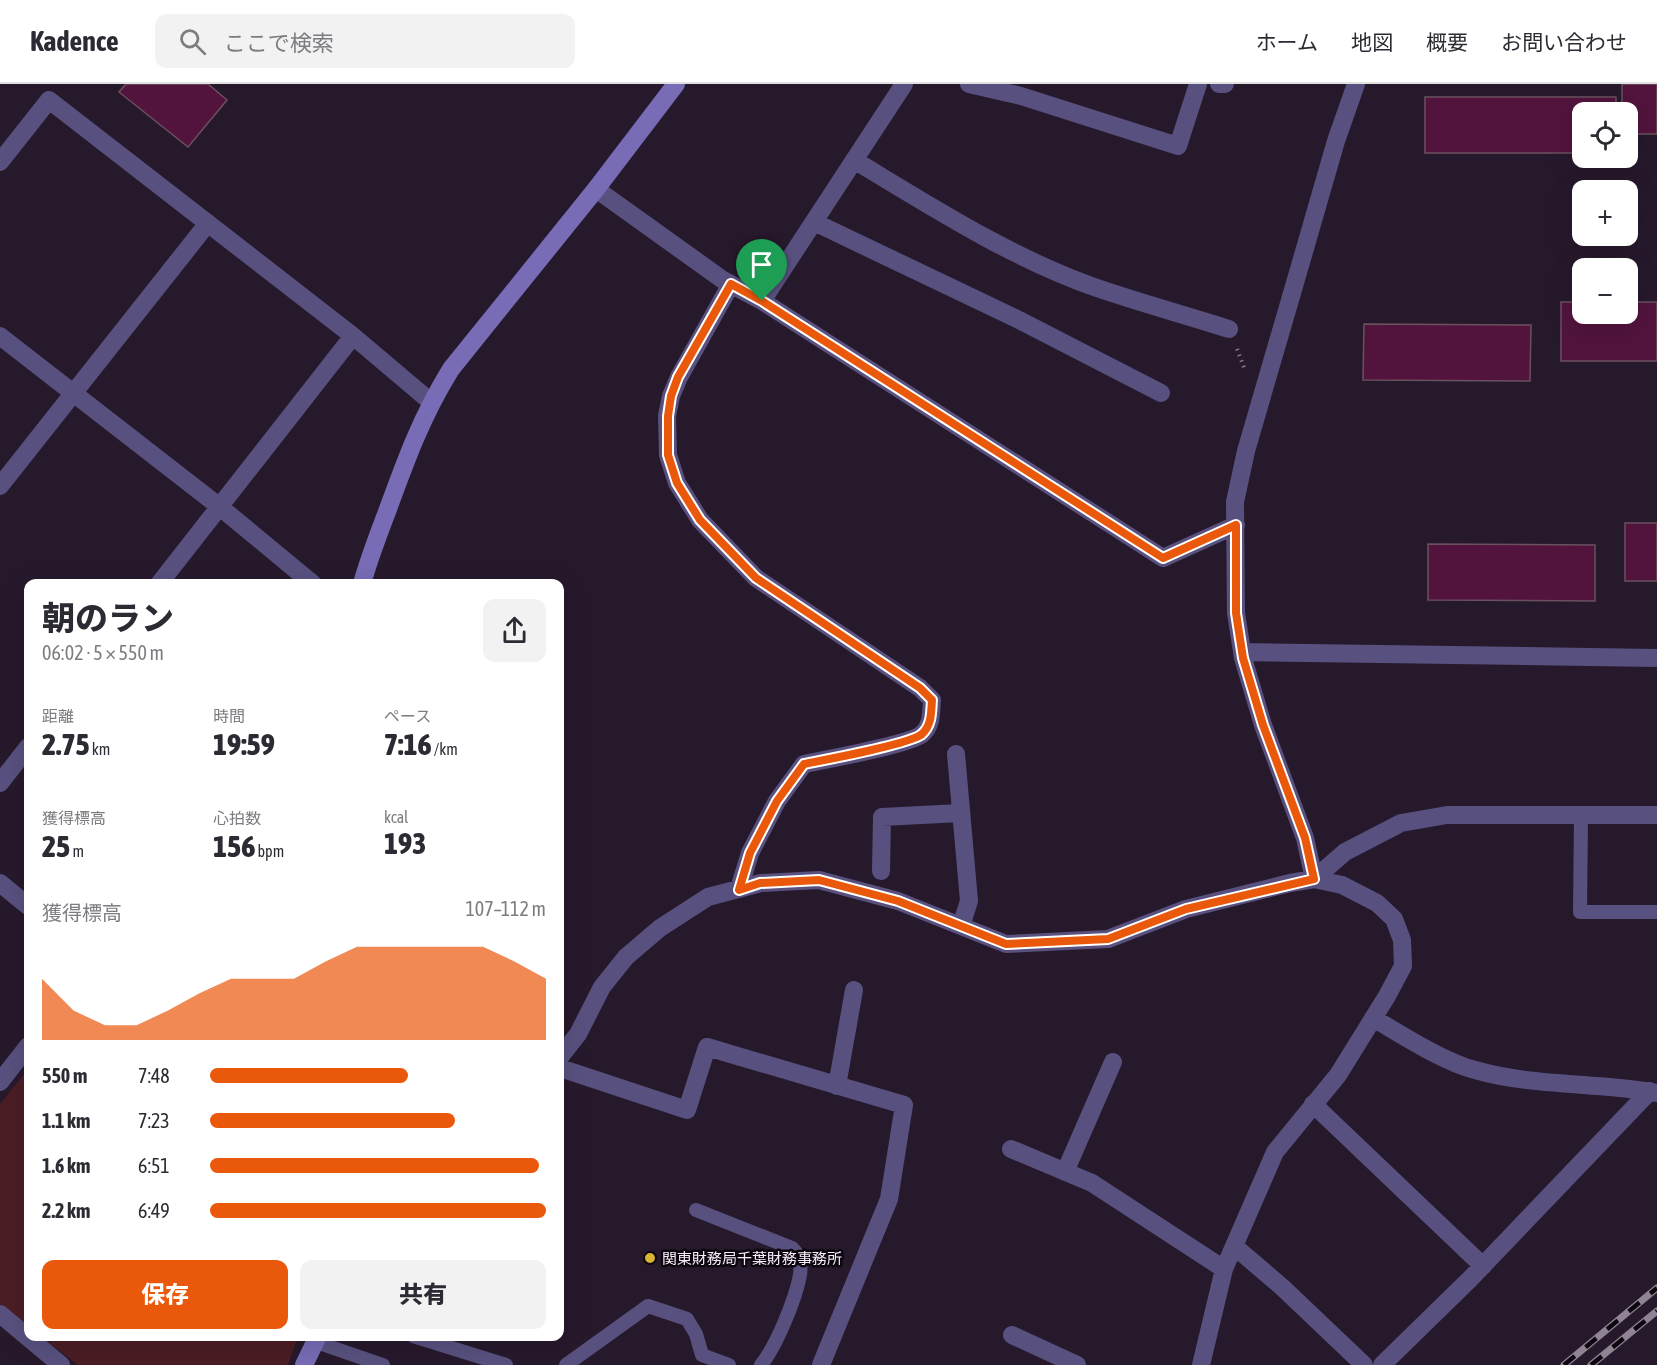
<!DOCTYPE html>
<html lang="ja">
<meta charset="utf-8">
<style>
:root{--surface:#fff;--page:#f2f2f3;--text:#2b2b33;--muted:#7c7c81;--line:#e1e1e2;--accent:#ea580c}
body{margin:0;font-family:"Asap Condensed","Noto Sans JP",sans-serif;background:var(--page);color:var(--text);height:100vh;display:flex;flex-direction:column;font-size:22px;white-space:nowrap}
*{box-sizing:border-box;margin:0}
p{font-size:20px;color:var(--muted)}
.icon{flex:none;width:33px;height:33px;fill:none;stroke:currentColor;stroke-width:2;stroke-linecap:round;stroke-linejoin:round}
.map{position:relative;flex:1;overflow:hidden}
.details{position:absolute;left:24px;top:495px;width:540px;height:762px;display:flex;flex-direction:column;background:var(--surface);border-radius:12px;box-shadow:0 6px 24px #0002}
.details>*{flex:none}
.controls{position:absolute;left:1572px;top:18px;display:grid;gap:12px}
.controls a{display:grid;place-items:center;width:66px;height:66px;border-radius:12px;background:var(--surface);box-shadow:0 6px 24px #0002;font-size:30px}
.pin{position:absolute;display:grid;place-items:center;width:51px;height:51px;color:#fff;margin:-62px -26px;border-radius:50% 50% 50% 0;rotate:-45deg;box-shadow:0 0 6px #0007}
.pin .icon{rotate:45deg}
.round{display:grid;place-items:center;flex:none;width:63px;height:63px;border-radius:12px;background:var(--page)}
.overview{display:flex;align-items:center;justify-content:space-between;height:102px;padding:0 18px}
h1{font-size:33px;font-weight:800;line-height:45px}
.metrics{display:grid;grid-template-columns:repeat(3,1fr);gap:9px;height:102px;padding:6px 18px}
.metrics div{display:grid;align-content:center}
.metrics b{font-size:30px;font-weight:800}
.metrics small{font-size:16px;font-weight:400}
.metrics p{font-size:16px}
.chart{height:168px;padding:12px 18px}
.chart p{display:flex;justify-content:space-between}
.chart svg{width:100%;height:108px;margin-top:6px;fill:var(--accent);opacity:.7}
.cta{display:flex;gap:12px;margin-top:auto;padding:12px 18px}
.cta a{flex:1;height:69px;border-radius:12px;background:var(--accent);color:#fff;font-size:24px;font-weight:800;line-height:69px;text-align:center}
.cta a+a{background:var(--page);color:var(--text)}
ul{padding:0 18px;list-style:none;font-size:20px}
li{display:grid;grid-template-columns:96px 72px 1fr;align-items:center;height:45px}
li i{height:15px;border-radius:8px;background:var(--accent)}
header{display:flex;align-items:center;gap:36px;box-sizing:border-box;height:84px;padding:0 30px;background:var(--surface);border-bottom:2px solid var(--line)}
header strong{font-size:28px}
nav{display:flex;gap:33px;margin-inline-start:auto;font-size:21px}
.search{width:420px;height:54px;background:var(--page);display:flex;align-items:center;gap:15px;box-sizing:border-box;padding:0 21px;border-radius:12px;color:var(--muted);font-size:22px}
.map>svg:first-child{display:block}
</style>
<header>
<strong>Kadence</strong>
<div class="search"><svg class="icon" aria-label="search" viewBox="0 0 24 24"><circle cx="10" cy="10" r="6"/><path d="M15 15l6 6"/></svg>ここで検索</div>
<nav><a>ホーム</a><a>地図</a><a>概要</a><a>お問い合わせ</a></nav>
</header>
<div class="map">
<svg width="1657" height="1281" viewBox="0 0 1657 1281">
<rect width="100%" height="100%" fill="#27192c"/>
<path fill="#4b1d25" d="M28,985V1242L0,1220V1020Z
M42,1253H298L288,1281H78Z"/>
<path fill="#52143d" stroke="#6b505f" stroke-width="1.5" d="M126,0H208L227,16L188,63L119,8Z
M1622,0H1657V50H1628V28H1622Z
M1425,13H1616V28H1582V69H1425Z
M1561,218H1582V230H1628V218H1657V277H1561Z
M1364,240L1531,241L1530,297L1363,296Z
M1625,439H1657V497H1625Z
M1428,460L1595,461V517L1428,516Z"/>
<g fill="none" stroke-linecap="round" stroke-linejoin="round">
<path stroke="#837788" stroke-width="4" stroke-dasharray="1.5 4.5" stroke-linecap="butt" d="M1237,265L1245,286"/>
<path stroke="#58517f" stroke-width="14" d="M1581,731L1580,828H1657
M696,1126L792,1164L800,1173C800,1179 801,1186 800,1191C796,1214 776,1263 761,1281
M413,1252L506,1281
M316,1258L383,1281
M566,1281L648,1222L687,1235L696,1250L702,1271L729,1281"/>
<path stroke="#58517f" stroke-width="18" d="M904,0L762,217L1163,474L1236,441
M969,0L1021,12L1178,62L1198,0
M1219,0H1225
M1356,0L1336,57L1297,192L1246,367L1235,418L1236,529L1243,574L1263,641L1305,754L1314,795L1345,768L1401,739L1447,731H1657
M854,76C932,123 1011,174 1097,204C1141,219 1185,231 1229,245
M0,78L49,16L353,252L431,318
M596,105L723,196L762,217
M814,138L1019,236L1161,309
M731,200L679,293L671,312L667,332L668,371L677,399L700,436L756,494L920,604L932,616C931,628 932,642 922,650C911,660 824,676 804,680L777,717L750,769L739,805
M0,252L220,423L313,500
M0,402L208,139
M159,500L353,252
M1242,568L1657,574
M956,670L969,817L961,842
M0,699L28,663
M881,787L882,733L961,729
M0,799L28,822
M1373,934C1404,952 1442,977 1475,986C1535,1003 1597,998 1657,1009
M560,973L578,950L602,903L626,873L660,844L708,813L761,799L819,796L898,817L1006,860L1108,855L1186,825L1290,799L1314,795L1342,801L1377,819L1394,835L1402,856L1403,882L1387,912L1338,991L1275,1068L1224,1185L1201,1281
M560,984L687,1026L707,963L904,1021L889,1115L821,1281
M0,998L28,962
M837,1002L854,906
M1313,1020L1483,1182
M1011,1065L1092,1099L1224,1185
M1065,1088L1113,978
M1234,1162L1282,1203L1364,1281
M0,1230L61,1281
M1012,1251L1077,1281
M1382,1281L1470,1195L1650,1007"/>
<path stroke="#786cb6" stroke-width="18" d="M362,500C369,474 379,449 388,425C407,373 422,332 451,285L596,105L676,0
M304,1281L318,1252"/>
<defs>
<path id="rail" d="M1564,1281L1657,1204
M1591,1281L1657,1227"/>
</defs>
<use href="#rail" stroke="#908494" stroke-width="7"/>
<use href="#rail" stroke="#0c070f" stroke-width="4.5" stroke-dasharray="14" stroke-linecap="butt"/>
</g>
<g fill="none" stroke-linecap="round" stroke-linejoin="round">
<defs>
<path id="route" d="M731,200L762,217L1163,474L1236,441V529L1243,574L1263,641L1305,754L1314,795L1186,825L1108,855L1006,860L898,817L819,796L760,799L739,806L750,769L777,717L804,680C824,676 911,660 922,650C932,641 931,628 932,616L920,604L756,494L700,436L677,399L668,371V332L671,312L678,293Z"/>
</defs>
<use href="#route" stroke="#fff" stroke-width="12"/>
<use href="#route" stroke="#ea580c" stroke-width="8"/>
</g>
<circle fill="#d7b434" stroke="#0c070f" stroke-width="2" cx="650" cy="1174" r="6"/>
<g text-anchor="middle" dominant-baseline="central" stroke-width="5" stroke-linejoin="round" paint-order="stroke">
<g font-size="15" fill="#f9effc" stroke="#0c070f" text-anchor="start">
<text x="662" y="1174">関東財務局千葉財務事務所</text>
</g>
</g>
</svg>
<div class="controls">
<a><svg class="icon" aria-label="locate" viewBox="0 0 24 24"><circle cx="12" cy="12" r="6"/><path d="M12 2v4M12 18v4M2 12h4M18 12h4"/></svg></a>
<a>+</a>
<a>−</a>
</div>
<div class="pin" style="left:762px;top:217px;background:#1e9e55"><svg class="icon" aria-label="arrive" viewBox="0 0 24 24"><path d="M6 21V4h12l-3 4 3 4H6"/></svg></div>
<section class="details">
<div class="overview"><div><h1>朝のラン</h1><p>06:02 · 5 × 550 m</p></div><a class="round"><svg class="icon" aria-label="share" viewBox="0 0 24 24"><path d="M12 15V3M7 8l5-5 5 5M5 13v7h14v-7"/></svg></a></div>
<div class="metrics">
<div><p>距離</p><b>2.75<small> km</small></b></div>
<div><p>時間</p><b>19:59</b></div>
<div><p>ペース</p><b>7:16<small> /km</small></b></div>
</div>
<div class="metrics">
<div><p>獲得標高</p><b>25<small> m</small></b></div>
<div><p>心拍数</p><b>156<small> bpm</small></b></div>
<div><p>kcal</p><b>193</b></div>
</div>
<div class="chart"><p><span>獲得標高</span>107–112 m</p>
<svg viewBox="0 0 160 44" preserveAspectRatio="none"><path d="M0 44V19L10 32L20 38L30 38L40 32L50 25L60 19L70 19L80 19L90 12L100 6L110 6L120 6L130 6L140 6L150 12L160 19V44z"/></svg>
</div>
<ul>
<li><b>550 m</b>7:48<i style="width:59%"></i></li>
<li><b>1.1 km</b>7:23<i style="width:73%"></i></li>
<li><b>1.6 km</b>6:51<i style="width:98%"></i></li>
<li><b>2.2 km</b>6:49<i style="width:100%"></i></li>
</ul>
<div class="cta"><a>保存</a><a>共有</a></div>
</section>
</div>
